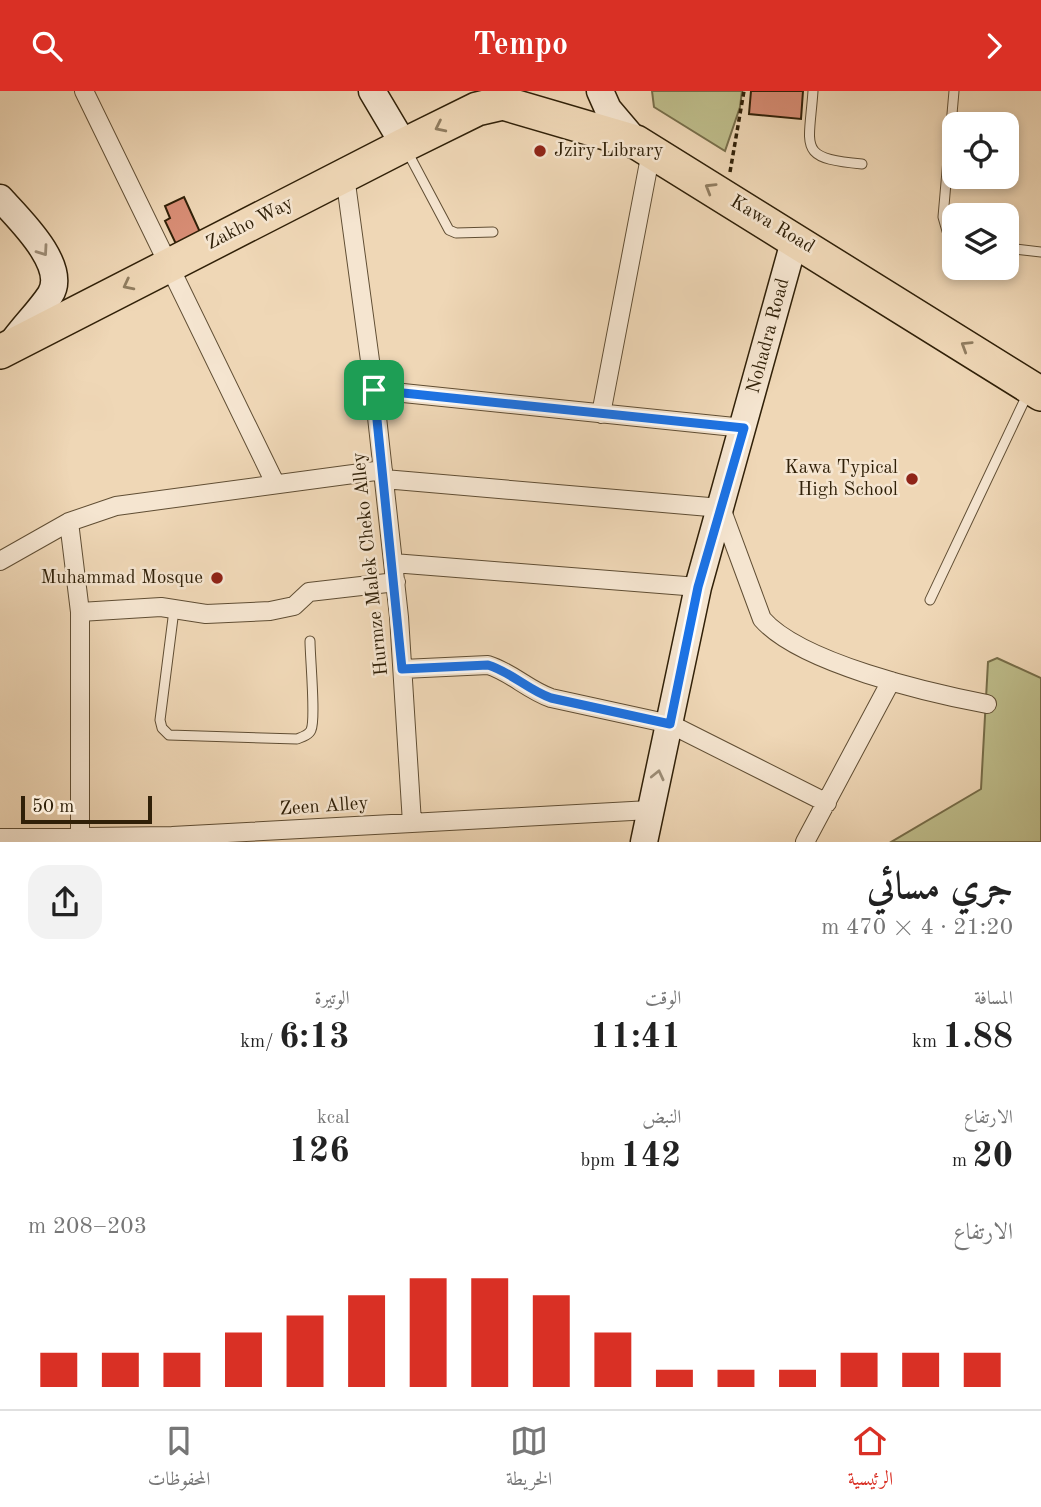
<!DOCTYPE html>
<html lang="ar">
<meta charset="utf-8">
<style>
:root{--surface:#fff;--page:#f2f2f2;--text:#222;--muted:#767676;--line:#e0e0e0;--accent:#d93025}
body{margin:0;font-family:"Old Standard TT",Amiri,serif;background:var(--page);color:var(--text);direction:rtl;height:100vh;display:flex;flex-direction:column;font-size:26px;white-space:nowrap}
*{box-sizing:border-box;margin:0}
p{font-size:23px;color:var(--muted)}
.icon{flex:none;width:38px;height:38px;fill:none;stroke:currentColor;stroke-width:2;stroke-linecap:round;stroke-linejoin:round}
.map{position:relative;height:751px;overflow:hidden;direction:ltr}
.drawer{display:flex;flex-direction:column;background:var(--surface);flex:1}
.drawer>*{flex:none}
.fabs{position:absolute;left:942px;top:21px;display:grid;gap:14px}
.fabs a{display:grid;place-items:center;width:77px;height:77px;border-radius:14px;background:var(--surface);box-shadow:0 4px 10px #0003;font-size:35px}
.scale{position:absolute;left:21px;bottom:18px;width:131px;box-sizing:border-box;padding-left:7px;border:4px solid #302008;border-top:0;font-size:19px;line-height:24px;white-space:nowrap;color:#302008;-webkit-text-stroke:5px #f5e5d0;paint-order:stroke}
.pin{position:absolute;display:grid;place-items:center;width:60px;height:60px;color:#fff;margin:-30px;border-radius:14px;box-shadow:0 4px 10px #0006}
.round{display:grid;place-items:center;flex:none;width:74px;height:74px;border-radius:21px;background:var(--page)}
.overview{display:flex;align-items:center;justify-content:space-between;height:119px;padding:0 28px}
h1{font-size:38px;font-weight:800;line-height:52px}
.metrics{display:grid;grid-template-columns:repeat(3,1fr);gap:10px;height:119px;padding:7px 28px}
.metrics div{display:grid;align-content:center}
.metrics b{font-size:35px;font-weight:800}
.metrics small{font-size:19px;font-weight:400}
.metrics p{font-size:19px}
.chart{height:196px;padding:14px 28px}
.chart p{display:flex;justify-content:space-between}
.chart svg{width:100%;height:126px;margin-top:7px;stroke:var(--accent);stroke-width:6}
header{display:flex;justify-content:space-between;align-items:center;height:91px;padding:0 28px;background:var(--accent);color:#fff;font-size:32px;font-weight:800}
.menu{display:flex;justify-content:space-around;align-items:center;height:98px;border-top:2px solid var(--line);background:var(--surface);font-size:19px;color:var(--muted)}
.menu a{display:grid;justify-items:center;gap:4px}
.menu .on{color:var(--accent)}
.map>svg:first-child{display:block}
</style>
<header><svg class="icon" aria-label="forward" viewBox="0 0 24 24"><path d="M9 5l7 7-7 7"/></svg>Tempo<svg class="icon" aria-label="search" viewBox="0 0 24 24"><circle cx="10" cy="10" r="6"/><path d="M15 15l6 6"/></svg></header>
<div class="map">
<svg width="1041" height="751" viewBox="0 0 1041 751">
<rect width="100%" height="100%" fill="#efd7b6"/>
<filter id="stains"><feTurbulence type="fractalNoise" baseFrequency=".00286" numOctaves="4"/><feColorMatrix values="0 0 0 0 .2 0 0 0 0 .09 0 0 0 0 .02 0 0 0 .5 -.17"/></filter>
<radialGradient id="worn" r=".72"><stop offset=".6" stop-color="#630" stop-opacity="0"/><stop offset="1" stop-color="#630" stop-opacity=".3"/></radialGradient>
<path fill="#bebd8b" stroke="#776e4a" stroke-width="2" d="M652,0H742L740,16L725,60L654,16Z
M997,567L1041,587V751H891L981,698L988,571Z"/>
<path fill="#d88d75" stroke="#302008" stroke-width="2" d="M751,0H803L801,28L749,23Z
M184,106L200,141L176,153L165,130L170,127L165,115Z"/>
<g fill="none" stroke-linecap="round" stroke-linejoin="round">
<defs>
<path id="lane" d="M813,0C809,58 797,67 862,73
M954,0L943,126L947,140L954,146
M407,60L449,139L456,142L493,141
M1006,157L1041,161
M930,509L1028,302
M174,519L160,629L162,637L169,644L297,648C302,646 309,644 311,639C316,628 310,566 310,550"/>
<path id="street" d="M84,0L275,392
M345,85L374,299L399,526L412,732
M374,299L744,337
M601,323L651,61
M384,388L721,417L762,528C800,572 929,602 987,613
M69,431L80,521V748
M0,470L69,431L116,415L383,379
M393,472L698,496
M80,521L161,516L206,523L270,520L294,515L309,501L396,491
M403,578L488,574C511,581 528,599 551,607L670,633L827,712
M0,747L172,745L650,719
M805,751L891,590"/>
<path id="secondary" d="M372,0L404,54
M600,0L608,18L636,51
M0,107C18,127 69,175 50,204C38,222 21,238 9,256
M644,751L698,496L795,147"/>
<path id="highway" d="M0,261L404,54L477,18L503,12L636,51L1041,303"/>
</defs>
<use href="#lane" stroke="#604e34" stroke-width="11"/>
<use href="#street" stroke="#604e34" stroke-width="20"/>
<use href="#secondary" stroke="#302008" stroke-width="29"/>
<use href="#highway" stroke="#302008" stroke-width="36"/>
<path stroke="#302008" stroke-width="3.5" stroke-dasharray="5 3.5" stroke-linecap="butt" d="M730,81L744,0"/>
<use href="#lane" stroke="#f5e5d0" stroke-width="9"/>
<use href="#street" stroke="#f5e5d0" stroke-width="18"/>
<use href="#secondary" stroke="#f5e5d0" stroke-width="26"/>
<use href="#highway" stroke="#efd7b6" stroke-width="33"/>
</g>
<defs><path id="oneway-chevron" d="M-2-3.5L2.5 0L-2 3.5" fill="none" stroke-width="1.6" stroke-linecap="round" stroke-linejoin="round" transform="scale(1.75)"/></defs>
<g stroke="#907c5f">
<use href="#oneway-chevron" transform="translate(440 36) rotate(154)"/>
<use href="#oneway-chevron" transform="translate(710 97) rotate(-149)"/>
<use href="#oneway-chevron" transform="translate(128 194) rotate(153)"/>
<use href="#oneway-chevron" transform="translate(966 255) rotate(-148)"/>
</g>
<g stroke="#9c8c76">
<use href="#oneway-chevron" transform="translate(43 160) rotate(55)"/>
<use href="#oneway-chevron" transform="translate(658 684) rotate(-77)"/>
</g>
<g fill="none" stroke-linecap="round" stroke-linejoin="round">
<defs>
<path id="route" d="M374,299L744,337L698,496L670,633L551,607C528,599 511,581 488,574L402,578Z"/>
</defs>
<use href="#route" stroke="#fff" stroke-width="14"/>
<use href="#route" stroke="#1a73e8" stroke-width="9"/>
</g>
<g fill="#8f2418" stroke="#f5e5d0" stroke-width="2.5">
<circle cx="540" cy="60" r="7"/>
<circle cx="912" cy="388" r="7"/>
<circle cx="217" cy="487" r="7"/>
</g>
<g text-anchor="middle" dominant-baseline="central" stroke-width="5" stroke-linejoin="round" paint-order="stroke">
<g font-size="19" fill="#302008" stroke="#f5e5d0" text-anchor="end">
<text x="554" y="60" text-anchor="start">Jziry Library</text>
<text x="898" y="377">Kawa Typical<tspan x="898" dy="22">High School</tspan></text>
<text x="203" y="487">Muhammad Mosque</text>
</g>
<g font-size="19" fill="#302008" stroke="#f5e5d0">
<text transform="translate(250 133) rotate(-27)">Zakho Way</text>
<text transform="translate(772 134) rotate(31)">Kawa Road</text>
<text transform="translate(769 245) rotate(-75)">Nohadra Road</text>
<text transform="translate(371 473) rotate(-96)">Hurmze Malek Cheko Alley</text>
<text transform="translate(324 716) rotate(-4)">Zeen Alley</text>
</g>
</g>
<rect width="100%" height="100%" filter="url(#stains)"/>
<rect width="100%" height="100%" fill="url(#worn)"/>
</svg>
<div class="fabs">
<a><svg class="icon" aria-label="locate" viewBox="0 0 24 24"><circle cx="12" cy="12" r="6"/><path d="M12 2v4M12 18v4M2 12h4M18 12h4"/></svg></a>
<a><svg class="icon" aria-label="layers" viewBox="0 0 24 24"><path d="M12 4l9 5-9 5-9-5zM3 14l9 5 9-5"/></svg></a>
</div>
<div class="scale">50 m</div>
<div class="pin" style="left:374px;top:299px;background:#1e9e55"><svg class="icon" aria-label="arrive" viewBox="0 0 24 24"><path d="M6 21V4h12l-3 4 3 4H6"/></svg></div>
</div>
<section class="drawer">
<div class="overview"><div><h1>جري مسائي</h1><p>21:20 · 4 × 470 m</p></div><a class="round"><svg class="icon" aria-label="share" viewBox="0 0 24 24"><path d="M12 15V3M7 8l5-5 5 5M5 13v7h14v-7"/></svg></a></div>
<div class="metrics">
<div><p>المسافة</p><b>1.88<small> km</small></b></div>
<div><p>الوقت</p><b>11:41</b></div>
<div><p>الوتيرة</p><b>6:13<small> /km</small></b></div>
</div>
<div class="metrics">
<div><p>الارتفاع</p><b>20<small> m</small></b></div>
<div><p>النبض</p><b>142<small> bpm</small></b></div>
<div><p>kcal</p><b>126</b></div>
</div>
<div class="chart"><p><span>الارتفاع</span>203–208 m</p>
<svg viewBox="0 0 160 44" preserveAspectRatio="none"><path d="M5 44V32M15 44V32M25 44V32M35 44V25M45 44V19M55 44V12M65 44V6M75 44V6M85 44V12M95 44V25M105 44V38M115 44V38M125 44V38M135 44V32M145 44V32M155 44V32"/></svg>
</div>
</section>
<nav class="menu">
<a class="on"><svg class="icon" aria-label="home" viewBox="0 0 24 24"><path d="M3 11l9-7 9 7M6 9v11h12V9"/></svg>الرئيسية</a>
<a><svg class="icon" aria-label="map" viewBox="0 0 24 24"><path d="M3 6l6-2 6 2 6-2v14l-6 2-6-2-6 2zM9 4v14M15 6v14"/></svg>الخريطة</a>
<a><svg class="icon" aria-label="saved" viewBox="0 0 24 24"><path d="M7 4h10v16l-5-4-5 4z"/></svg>المحفوظات</a>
</nav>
